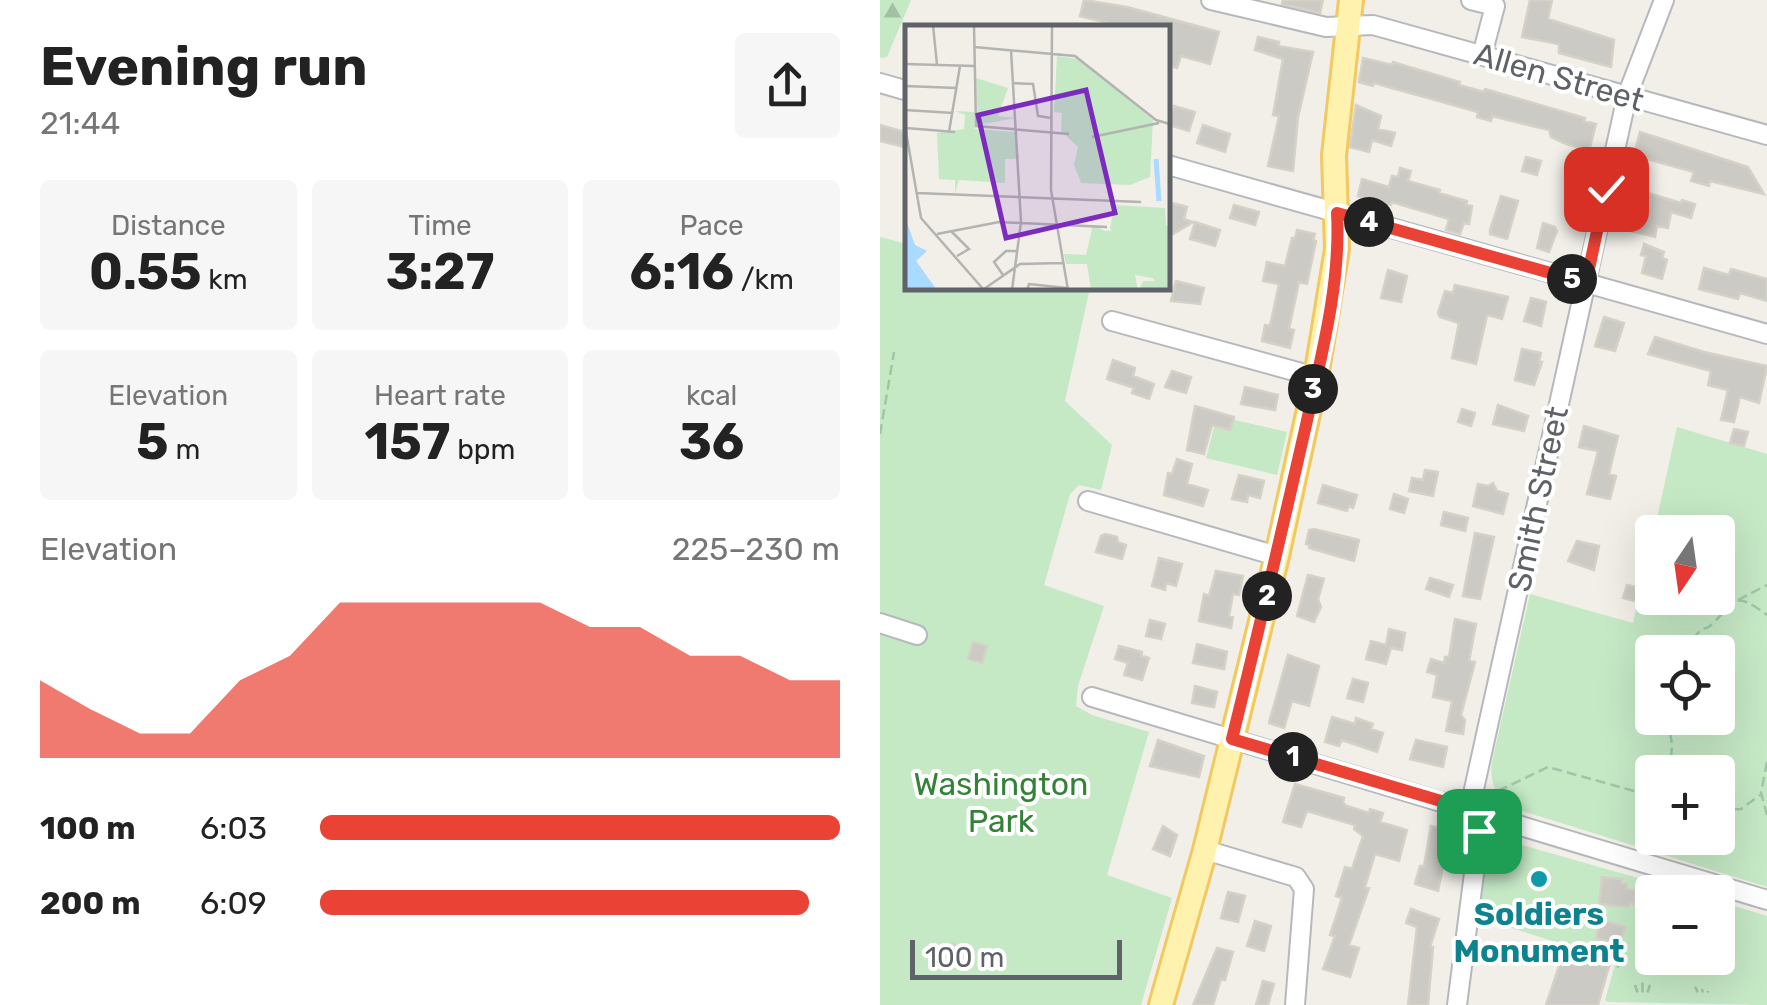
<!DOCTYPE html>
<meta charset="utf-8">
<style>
:root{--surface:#fff;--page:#f6f6f6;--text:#222;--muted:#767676;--accent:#ea4335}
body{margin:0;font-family:Rubik,sans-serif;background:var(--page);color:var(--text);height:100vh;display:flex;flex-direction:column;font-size:38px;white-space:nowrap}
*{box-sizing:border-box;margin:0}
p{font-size:32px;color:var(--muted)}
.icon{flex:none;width:55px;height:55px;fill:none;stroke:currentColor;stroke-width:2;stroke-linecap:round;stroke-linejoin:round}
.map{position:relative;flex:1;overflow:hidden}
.sheet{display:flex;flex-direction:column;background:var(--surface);width:880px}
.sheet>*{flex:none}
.needle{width:65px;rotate:193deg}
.buttons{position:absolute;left:755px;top:515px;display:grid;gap:20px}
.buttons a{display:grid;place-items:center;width:100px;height:100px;border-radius:10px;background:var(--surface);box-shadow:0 10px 40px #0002;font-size:50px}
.scale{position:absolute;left:30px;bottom:25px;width:212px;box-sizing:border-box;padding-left:10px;border:5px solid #5f6368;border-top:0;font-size:28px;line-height:35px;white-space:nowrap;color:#5f6368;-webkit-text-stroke:8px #fff;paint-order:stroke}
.pin{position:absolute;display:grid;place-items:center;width:85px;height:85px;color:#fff;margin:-42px;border-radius:20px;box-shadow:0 5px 15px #0006}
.km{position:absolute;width:50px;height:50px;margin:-25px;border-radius:50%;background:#222;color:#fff;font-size:28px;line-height:50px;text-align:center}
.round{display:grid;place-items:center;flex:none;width:105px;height:105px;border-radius:10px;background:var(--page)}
.overview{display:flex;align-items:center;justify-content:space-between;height:170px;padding:0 40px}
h1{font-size:55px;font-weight:700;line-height:75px}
.stats{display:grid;grid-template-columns:repeat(3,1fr);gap:15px;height:170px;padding:10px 40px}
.stats div{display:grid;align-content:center;border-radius:10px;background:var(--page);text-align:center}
.stats b{font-size:50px;font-weight:700}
.stats small{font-size:28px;font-weight:400}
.stats p{font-size:28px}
.chart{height:280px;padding:20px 40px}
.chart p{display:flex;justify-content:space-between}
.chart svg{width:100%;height:180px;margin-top:10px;fill:var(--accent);opacity:.7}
ul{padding:0 40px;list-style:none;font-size:32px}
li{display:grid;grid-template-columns:160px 120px 1fr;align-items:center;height:75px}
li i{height:25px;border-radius:12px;background:var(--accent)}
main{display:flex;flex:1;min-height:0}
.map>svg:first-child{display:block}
</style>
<main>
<section class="sheet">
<div class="overview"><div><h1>Evening run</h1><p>21:44</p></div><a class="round"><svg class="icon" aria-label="share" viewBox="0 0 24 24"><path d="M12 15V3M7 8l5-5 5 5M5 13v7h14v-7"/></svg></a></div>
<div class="stats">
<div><p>Distance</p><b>0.55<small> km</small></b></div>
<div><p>Time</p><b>3:27</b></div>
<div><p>Pace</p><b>6:16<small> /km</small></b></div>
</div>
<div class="stats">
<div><p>Elevation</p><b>5<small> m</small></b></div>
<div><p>Heart rate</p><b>157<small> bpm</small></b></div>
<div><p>kcal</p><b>36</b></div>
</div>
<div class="chart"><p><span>Elevation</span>225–230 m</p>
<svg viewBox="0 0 160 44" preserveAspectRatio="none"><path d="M0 44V25L10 32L20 38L30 38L40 25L50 19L60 6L70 6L80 6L90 6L100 6L110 12L120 12L130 19L140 19L150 25L160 25V44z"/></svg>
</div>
<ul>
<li><b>100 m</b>6:03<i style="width:100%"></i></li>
<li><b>200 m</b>6:09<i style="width:94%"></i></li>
</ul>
</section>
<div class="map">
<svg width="887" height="1005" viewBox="0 0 887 1005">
<defs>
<pattern id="grass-tufts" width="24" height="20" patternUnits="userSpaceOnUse" patternTransform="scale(2.5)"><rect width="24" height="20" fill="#c5e8c5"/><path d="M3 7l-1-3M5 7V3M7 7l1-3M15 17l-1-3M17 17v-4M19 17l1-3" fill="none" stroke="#a3c0a4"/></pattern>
<pattern id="forest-firs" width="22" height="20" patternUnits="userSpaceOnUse" patternTransform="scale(2.5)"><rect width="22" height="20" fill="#c5e8c5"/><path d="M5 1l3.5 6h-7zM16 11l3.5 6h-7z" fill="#a3c0a4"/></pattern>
</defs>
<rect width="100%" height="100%" fill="#f1efe8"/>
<path fill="url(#grass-tufts)" d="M610,836L767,881L772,958H838L887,1005L728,1002L725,1000L736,961L598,917Z"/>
<path fill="url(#forest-firs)" d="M0,0H31L7,57L0,58Z"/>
<path fill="#c5e8c5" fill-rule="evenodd" d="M0,237L27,244L28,288H192L209,292L185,401L232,445L221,490L199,485L190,494L164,585L224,606L198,686L196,706L212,715L269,732L227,875L292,898L261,1005H0Z
M337,416L407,432L397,475L326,458Z
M797,427L887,454V887L633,808C616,798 609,781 612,762L650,594L753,623L772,537V598H838V532H774ZM772,652H838V718H772ZM838,772V838H772V772Z
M610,836L807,892H772V958H838V901L887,916V1005H872L598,917Z"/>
<path fill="#cccac5" stroke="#d6d1c6" stroke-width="2.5" d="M204,0L247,7L339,32L330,64L301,56L297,68L288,65V28H248L200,16Z
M403,0H443L440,13L402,4Z
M650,0H672L668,19L734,40L731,67L679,53V44L642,37Z
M378,37L399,42L398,46L433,52L418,117L413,171L388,166L399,116L393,115L403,59L375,50Z
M483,58L512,65L513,62L580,82L579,85L604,92L605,89L705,118L704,121L716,124L710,147L708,150L686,144L671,137L669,130L612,116L611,121L597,117L598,112L494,83L493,86L479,82Z
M476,105L501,116L498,129L515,133L511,146L492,140L489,152L470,147Z
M294,106L315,112L309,131L289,125Z
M0,125L28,133V148L0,141Z
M323,125L350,134L345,152L317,143Z
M760,132L868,167L884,194L830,181L829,186L811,181L814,172L760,157L754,154Z
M646,157L661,161L657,175L642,171Z
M520,168L531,171L528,181L560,190L559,193L587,201L586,205L592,206L589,224L584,223L580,234L566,230L569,219L512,202L511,205L478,196L482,179L509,187L512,176L518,177Z
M741,185L801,203L802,200L815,204L811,218L791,212L788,228L777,226L775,237L747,230L754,202L738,198Z
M621,196L638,201L627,239L610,234V230Z
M288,202L307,207L304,219L313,222L288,237Z
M354,205L379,212L375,225L350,218Z
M315,222L340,230L335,246L310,239Z
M663,223L675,227L677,231L669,252L657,248Z
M417,230L435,234L433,240L436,241L427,284L419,282L409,329L414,330L410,348L382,341L385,325L390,326L399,284L383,281L387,262L405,266L412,238H415Z
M764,244L784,252L782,258L787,260L782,279L762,273L766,256L761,255Z
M824,268L849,275L851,269L855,270L887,279V301L860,293L858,299L819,289Z
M508,270L527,276L521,302L501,298Z
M296,281L324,288L320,304L291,301Z
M575,285L628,297L622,319L607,315L596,364L572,358L579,323L560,317L558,313L565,291L573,293Z
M651,298L666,302L661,326L644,321Z
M724,317L744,323L735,351L715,346Z
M775,337L824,352L887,366L879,403L860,397L854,422L841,420L848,390L828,385L831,371L768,354Z
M642,349L661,353L659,362H662L654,385L635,380Z
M233,360L255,368L253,376L274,384L269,399L252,393L254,388L227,379Z
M292,371L311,377L306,393L285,387Z
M365,387L398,395L395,410L361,404Z
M618,405L648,416L644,431L613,424Z
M315,406L354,417L350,430L332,425L324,454L307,450Z
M582,409L595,413L591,426L578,422Z
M704,426L738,436L729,474L736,476L730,499L707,494L718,451L699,447Z
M854,429L868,432L864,446L850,443Z
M297,459L312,464L307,484L328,490L323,506L284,495L288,473L292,474Z
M545,470L558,472L553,496L529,491L532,478L543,480Z
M359,475L384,481L380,498L368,495L367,502L352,499Z
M613,483L617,491L628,494L623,514L593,506L598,484L608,486Z
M443,485L477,495L473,508L469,506L467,511L438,503Z
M514,494L528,499L524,513L510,509Z
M564,512L588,518L585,531L561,525Z
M434,529L479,540L474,561L429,548L430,545L426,544L429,530Z
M595,533L614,537L600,599L583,596Z
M225,534L237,537L238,542L246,545L242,559L216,552L221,536Z
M697,541L719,546L714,570L688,561Z
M279,558L302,564L296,586L286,583L285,590L272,586Z
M336,571L363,576L359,595L353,594L349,616L353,617L351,628L319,621L324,594L329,596Z
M428,575L444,579L438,599L441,607L434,622L417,616Z
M550,578L573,585L569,597L546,589Z
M747,585L760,588L758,602L743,598Z
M575,619L596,624L589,661L595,662L581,715L585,720L583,734L566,731L572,701L553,697L557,675L547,672L551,659L564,663L565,657H569Z
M270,620L285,624L281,639L266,636Z
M509,629L525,633L522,650L511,648L506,664L486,659L491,641L506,645Z
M93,642L107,646L102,663L88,659Z
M317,644L347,652L344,669L313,663Z
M239,646L262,652L261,656L269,658L262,680L244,675L248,663L235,659Z
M408,655L439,666L429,706L412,701L404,728L389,723Z
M473,679L488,683L483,702L467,698Z
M315,686L337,692L334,707L312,703Z
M452,717L475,724L476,718L493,724L491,729L503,733L497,752L462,740L459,746L445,742Z
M278,740L324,756L319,777L270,766Z
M536,740L567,747L563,767L530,759Z
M415,784L464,798L463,803L467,806L489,813L490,809L503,813L500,822L527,830L519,861L495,854L485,887L489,888L469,945L479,948L470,977L443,969L455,936L450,935L462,898L456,896L465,867L472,869L483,836L474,829L475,825L427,811L421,827L403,822Z
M283,826L297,835L290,856L273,849Z
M551,826L575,832L572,845L568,844L558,891L535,884L540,866H544Z
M722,877L742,879L741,883L747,884V889L756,890L755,904L749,903L748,907L719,904Z
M348,892L365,896L358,922L341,918Z
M531,909L559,919L550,947H553L548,1005H528L537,927L526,923Z
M721,920L745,927L739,945L716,938Z
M375,921L391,926L384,951L367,946Z
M72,943L85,951L77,965L64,958Z
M337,948L353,952L345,980L341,979L333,1005H313Z
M684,951L729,966L718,1005H666Z
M383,981L394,984L388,1005H376Z"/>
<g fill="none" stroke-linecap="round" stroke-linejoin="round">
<defs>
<path id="minor" d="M331,0L446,27L493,25L887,135
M591,0L615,6L602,55
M0,83L28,91
M288,165L887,334
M232,321L436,377
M208,501L397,556
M0,623L37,635
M212,697L887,900
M325,850L416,877L424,889L415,1005
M577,1005L599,835L594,789L747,96L784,0"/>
<path id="major" d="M281,1005L325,850L397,556L436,377L457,249L454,155L471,0"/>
</defs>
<use href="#minor" stroke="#b5b8bc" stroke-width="22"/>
<use href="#major" stroke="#f2c960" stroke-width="28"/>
<path stroke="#9cc7a9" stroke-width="2.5" stroke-dasharray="10 5" stroke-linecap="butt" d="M0,434L14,352
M858,600L887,585
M805,652C810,646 813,637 819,632C829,624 824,632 833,623C857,600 853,590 887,615
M788,718L792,745L790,772
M887,762L881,793L887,815
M618,791L668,767L772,796
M838,810L861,809L880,795"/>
<use href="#minor" stroke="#fff" stroke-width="18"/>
<use href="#major" stroke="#fff2af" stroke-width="22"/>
</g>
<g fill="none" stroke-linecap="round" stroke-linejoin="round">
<defs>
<path id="route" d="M599,831L598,812L352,739C378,634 402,530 426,425C441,357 461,283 457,213L706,283L726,189"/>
</defs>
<use href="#route" stroke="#fff" stroke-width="20"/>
<use href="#route" stroke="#ea4335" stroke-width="12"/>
</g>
<circle fill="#0f9aa8" stroke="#fff" stroke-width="4" cx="659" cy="879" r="10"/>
<g text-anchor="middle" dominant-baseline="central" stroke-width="8" stroke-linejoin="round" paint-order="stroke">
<g font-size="32" fill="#5f6368" stroke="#fff">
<text transform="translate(679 77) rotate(16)">Allen Street</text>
<text transform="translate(658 499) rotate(-78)">Smith Street</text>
</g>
<g font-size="32" fill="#348238" stroke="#fff">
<text x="121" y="784">Washington<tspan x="121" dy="37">Park</tspan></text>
</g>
<g font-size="32" font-weight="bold" fill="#0d838f" stroke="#fff">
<text x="659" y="914">Soldiers<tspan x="659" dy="37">Monument</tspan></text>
</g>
</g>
<g transform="translate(25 25)">
<rect width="265" height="265" fill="#f1efe8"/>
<path d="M71,53L103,63L93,91L111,93L73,100Z" fill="#c5e8c5"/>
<path d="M210,180L260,183L265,265H234L238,256H250L205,203Z" fill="#c5e8c5"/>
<path d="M188,200L200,206L263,201L265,256L230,250L233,265H186L182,239H161L159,229L181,230Z" fill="#c5e8c5"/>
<path d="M152,31L174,34L248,95L245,152L225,160L176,158L169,140L173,122L156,106L157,88L149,87ZM50,86L69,87L70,104L110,107L114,134H100V158L54,155L50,168V155L34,154L32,108L59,104L60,90Z" fill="#c5e8c5"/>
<path d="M0,192L10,220L22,226L11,236L32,265H0Z" fill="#aadaff"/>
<path fill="none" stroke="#aadaff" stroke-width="5" d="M251,134L254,176"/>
<path fill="none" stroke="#b3b3b1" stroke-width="2.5" d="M28,0L32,40M69,0L71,101L164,109M147,0L146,165L163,265M69,22L170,31L251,95L265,99M106,25L116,197L107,265M0,39L69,41M108,58L128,59L133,91L146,93M0,61L52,63M0,85L48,88M0,101L16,193L79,265M1,103L50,107M44,107L55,41M187,112L254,98M12,168L236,177M46,206L64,224L52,231M32,209L94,197L202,202M98,250L89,237L101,226H111M79,264L115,239L158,238M122,265L124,259L162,263"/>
<path fill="#7b2cbf" fill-opacity="0.15" stroke="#7b2cbf" stroke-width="5" d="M181,65L210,188L101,213L73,90Z"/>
<rect width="265" height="265" fill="none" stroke="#5f6368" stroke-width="5"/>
</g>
</svg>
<div class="buttons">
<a><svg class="needle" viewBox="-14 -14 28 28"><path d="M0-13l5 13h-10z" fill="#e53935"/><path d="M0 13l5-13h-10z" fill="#767676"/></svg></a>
<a><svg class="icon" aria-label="locate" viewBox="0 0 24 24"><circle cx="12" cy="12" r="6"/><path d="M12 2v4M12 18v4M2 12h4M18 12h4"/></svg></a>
<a>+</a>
<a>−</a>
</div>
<div class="scale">100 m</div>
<div class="pin" style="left:599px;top:831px;background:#1e9e55"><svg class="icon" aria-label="arrive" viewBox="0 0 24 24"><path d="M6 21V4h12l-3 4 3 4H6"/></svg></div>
<div class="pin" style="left:726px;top:189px;background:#d93025"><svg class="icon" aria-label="check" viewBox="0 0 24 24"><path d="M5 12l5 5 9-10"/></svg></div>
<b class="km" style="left:413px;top:757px">1</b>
<b class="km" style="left:387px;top:596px">2</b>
<b class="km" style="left:433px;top:389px">3</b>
<b class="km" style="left:489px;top:222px">4</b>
<b class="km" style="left:692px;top:279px">5</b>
</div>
</main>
